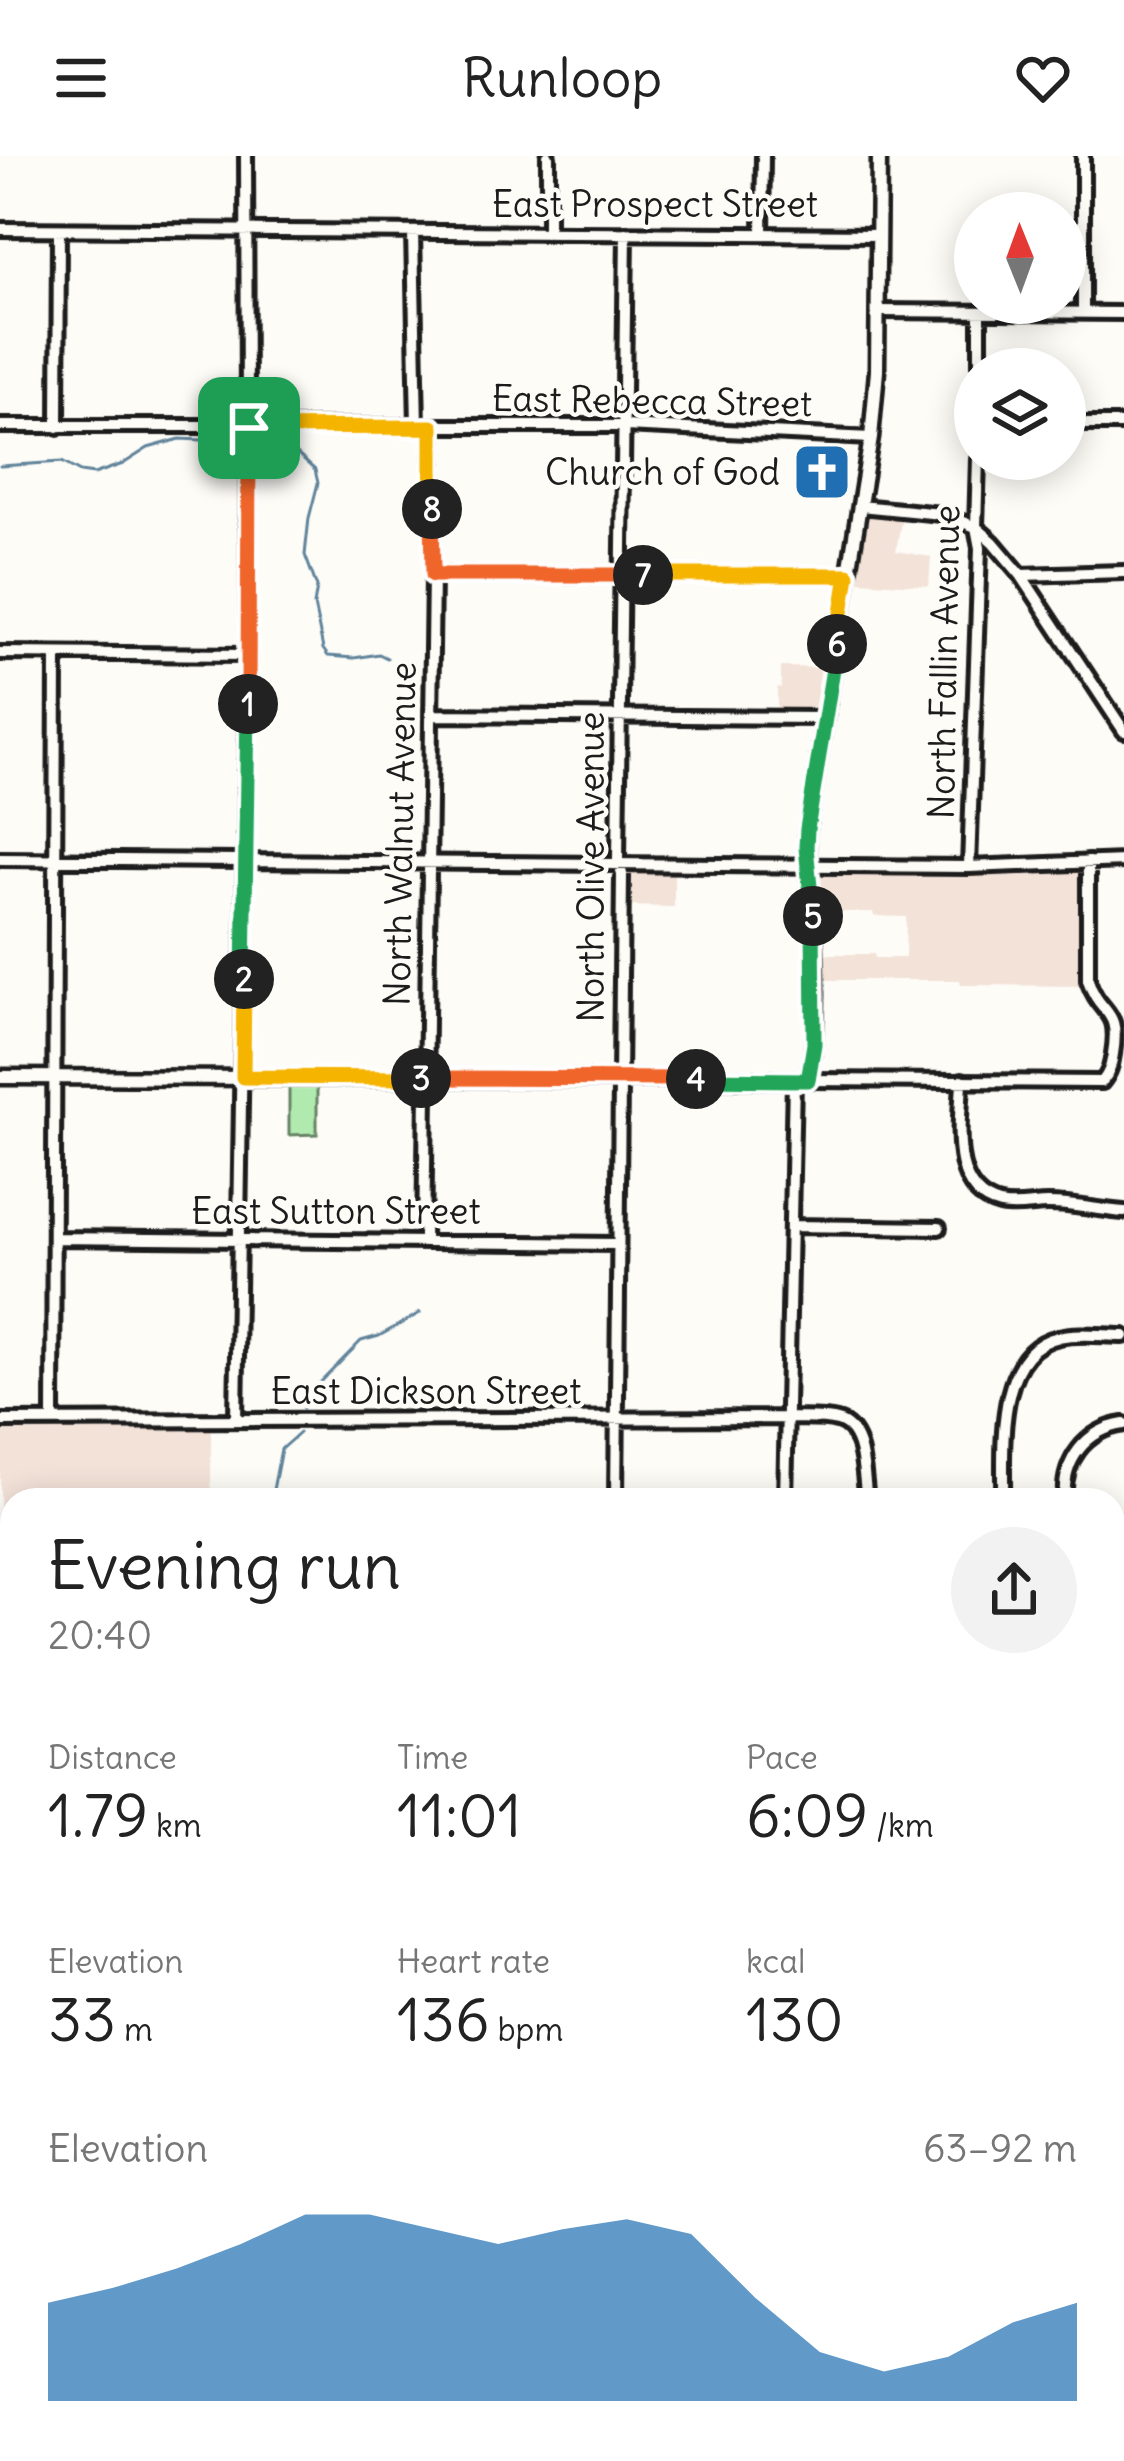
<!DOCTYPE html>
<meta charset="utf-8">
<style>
:root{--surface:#fff;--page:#f2f2f2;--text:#222;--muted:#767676;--accent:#1f6fb2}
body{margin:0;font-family:Delius,sans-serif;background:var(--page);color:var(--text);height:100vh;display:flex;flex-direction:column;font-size:45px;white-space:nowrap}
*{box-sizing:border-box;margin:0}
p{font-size:39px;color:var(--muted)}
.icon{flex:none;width:66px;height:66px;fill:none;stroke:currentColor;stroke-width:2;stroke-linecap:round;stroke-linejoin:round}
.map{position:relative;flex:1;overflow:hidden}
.details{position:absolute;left:0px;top:1332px;width:1125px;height:975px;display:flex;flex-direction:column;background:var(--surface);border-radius:36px 36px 0 0;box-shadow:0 6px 30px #0003}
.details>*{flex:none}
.needle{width:78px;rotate:359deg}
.fabs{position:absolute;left:954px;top:36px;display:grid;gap:24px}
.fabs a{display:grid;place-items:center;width:132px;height:132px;border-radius:50%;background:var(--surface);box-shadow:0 6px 30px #0003;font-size:60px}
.pin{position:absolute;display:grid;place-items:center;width:102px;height:102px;color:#fff;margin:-51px;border-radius:24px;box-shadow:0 6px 18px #0006}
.km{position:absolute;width:60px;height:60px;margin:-30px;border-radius:50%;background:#222;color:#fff;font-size:33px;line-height:60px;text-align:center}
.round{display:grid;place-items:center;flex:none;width:126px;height:126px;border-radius:63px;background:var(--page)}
.overview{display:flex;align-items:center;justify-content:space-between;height:204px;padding:0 48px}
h1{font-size:66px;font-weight:600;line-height:90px}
.stats{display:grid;grid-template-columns:repeat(3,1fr);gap:18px;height:204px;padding:12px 48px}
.stats div{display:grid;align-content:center}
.stats b{font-size:60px;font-weight:600}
.stats small{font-size:33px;font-weight:400}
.stats p{font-size:33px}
.chart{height:336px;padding:24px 48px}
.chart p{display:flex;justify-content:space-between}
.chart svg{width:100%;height:216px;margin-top:12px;fill:var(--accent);opacity:.7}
header{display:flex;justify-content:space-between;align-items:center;height:156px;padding:0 48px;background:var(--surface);font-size:54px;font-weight:600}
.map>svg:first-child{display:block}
</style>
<header><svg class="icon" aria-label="menu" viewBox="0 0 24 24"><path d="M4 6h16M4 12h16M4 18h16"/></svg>Runloop<svg class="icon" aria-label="heart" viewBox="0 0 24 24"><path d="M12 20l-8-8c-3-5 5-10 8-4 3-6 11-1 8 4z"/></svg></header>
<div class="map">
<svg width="1124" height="2305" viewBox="0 0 1124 2305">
<rect width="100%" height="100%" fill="#fdfcf7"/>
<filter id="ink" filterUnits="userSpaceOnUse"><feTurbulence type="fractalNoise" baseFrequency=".00833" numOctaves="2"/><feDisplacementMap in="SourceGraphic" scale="24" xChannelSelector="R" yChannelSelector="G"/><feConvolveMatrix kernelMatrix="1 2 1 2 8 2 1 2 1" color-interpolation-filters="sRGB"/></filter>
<g filter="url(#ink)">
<path fill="#f3e2d8" d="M860,350L903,354L896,395L931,401L929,430L847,424Z
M781,511L833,512L824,562H777V532H781Z
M1088,706L1089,830L961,829L960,824H814V798H874L875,802H905L906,761L874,760L873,756H813L808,709Z
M620,709H674V751L622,750Z
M211,1264V1344H12V1393H9L8,1386L0,1385V1265Z
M0,1519H12V1621L0,1817Z"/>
<path fill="#b1eaae" stroke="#668365" stroke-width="3" d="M289,921H317V978L289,979Z
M1113,1952L1124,1953V2305H544L531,2296L516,2305H238L239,2295H1113Z"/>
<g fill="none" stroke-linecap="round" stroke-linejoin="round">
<path stroke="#61839a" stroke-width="3" d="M256,286L290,292L315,314L318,327L309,362L305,399L317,431L314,449L323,493L328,500L354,502L379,498L387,502
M0,310L62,306L80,316L94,318L123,308L148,292L180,283L244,286
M303,1252L311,1236L361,1185L379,1180L420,1157
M271,1344L281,1293L299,1277
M116,2301L118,2295"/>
<defs>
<path id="minor" d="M0,73L878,79
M413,76L417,270
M548,77V0
M762,78L763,0
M879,155L1124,157
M980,157V213
M1083,157V0
M1065,268H1124
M0,270H625L871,282
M58,271L59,74
M860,350L941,358L976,371L993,386L1021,419L1124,575
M433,419H848
M1021,419L1124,416
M0,497L248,499
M431,559L824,562
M0,703L969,711L1124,705
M969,711L980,392L976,371L978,303
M807,924L1102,926C1110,916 1111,910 1113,898C1121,850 1100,861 1088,824V706
M962,924C961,965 947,1036 1000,1049C1016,1053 1032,1048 1048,1048C1073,1048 1099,1054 1124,1056
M791,1070L939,1072
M54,1082L617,1088
M424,1085L433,419L432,270
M236,1264L248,499L246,0
M0,1265L787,1262C802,1263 822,1261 837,1265C866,1272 863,1321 867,1344
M53,1265L56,498
M616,1344L622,718L618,703L626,77
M785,1344L794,924
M1003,1344C1004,1294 994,1195 1059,1181C1079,1176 1103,1180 1124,1180
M1065,1344C1062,1305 1085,1274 1124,1268
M1113,1448L1123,1495L1124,1642
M0,1519H12
M1113,1771L1124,1774
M1113,1790L1124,1800
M5,1817L12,1621
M1113,1819H1124
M0,1922L12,1923
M1113,1948L1124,1950
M0,2096H12
M99,2295L111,2305
M16,2305L25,2295
M238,2305L239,2295
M516,2305L531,2295
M907,2305L912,2295"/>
<path id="major" d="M0,921L807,924C820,880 816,797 812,750C810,724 805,699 807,673L871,282L877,215L879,0"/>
</defs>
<use href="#minor" stroke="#1c1c1c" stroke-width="20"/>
<use href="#major" stroke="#1c1c1c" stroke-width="21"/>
<use href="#minor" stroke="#fdfcf7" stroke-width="10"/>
<use href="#major" stroke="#fdfcf7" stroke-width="12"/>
</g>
</g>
<g fill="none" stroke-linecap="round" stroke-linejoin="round" filter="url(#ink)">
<defs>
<path id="split-1" d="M248,548L249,272"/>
<path id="split-2" d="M244,823L248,548"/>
<path id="split-3" d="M244,823L243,921L421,922"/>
<path id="split-4" d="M421,922L696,923"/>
<path id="split-5" d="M696,923L808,924L814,888L813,760"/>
<path id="split-6" d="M813,760L806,691L807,673L837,488"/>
<path id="split-7" d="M643,419H848L837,488"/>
<path id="split-8" d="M432,353L433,419H643"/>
<path id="split-9" d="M249,272L432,271V353"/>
</defs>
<use href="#split-1" stroke="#fff" stroke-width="24"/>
<use href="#split-2" stroke="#fff" stroke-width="24"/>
<use href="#split-3" stroke="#fff" stroke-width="24"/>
<use href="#split-4" stroke="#fff" stroke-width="24"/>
<use href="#split-5" stroke="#fff" stroke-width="24"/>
<use href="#split-6" stroke="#fff" stroke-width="24"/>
<use href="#split-7" stroke="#fff" stroke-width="24"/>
<use href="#split-8" stroke="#fff" stroke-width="24"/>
<use href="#split-9" stroke="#fff" stroke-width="24"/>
<use href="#split-1" stroke="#f0652b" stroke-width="15"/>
<use href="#split-2" stroke="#22a559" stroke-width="15"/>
<use href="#split-3" stroke="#f5b400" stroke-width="15"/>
<use href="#split-4" stroke="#f0652b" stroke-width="15"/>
<use href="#split-5" stroke="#22a559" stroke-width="15"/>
<use href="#split-6" stroke="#22a559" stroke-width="15"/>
<use href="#split-7" stroke="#f5b400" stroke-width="15"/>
<use href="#split-8" stroke="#f0652b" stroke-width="15"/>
<use href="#split-9" stroke="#f5b400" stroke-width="15"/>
</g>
<defs>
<symbol id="church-square" viewBox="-11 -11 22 22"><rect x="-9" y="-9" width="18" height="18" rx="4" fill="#1f6fb2" stroke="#fdfcf7"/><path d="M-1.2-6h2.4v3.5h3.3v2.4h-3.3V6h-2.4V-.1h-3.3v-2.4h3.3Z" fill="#fff"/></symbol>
</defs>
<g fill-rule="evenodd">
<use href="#church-square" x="789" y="283" width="66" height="66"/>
</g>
<g text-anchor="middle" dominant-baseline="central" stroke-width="9" stroke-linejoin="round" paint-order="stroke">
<g font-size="36" fill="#1c1c1c" stroke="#fdfcf7">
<text x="655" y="48">East Prospect Street</text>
<text transform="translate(652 245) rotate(1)">East Rebecca Street</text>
<text transform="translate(944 506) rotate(-89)">North Fallin Avenue</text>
<text transform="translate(400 678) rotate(-89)">North Walnut Avenue</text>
<text transform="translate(591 711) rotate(-90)">North Olive Avenue</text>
<text x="336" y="1055">East Sutton Street</text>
<text x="426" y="1235">East Dickson Street</text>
</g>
<g font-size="36" fill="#1c1c1c" stroke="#fdfcf7" text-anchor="end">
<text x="780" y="316">Church of God</text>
</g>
</g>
</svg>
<div class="fabs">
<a><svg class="needle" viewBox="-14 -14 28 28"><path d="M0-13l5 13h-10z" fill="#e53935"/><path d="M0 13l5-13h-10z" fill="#767676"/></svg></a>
<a><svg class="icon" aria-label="layers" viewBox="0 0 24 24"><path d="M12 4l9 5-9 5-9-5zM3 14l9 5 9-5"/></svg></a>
</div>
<div class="pin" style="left:249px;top:272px;background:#1e9e55"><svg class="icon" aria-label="arrive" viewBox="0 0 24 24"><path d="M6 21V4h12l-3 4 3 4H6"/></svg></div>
<b class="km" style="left:248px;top:548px">1</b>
<b class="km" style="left:244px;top:823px">2</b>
<b class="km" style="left:421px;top:922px">3</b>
<b class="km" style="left:696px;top:923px">4</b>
<b class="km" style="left:813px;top:760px">5</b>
<b class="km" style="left:837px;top:488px">6</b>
<b class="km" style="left:643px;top:419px">7</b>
<b class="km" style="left:432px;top:353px">8</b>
<section class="details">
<div class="overview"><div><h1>Evening run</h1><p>20:40</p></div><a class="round"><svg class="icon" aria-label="share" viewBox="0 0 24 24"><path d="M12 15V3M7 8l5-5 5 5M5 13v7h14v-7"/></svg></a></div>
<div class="stats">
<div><p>Distance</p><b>1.79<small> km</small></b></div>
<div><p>Time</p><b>11:01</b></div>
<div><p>Pace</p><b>6:09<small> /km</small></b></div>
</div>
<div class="stats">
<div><p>Elevation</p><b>33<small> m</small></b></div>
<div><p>Heart rate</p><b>136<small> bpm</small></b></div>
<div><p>kcal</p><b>130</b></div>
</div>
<div class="chart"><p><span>Elevation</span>63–92 m</p>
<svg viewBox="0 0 160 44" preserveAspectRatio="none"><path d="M0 44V24L10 21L20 17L30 12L40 6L50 6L60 9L70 12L80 9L90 7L100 10L110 23L120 34L130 38L140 35L150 28L160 24V44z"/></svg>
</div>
</section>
</div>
